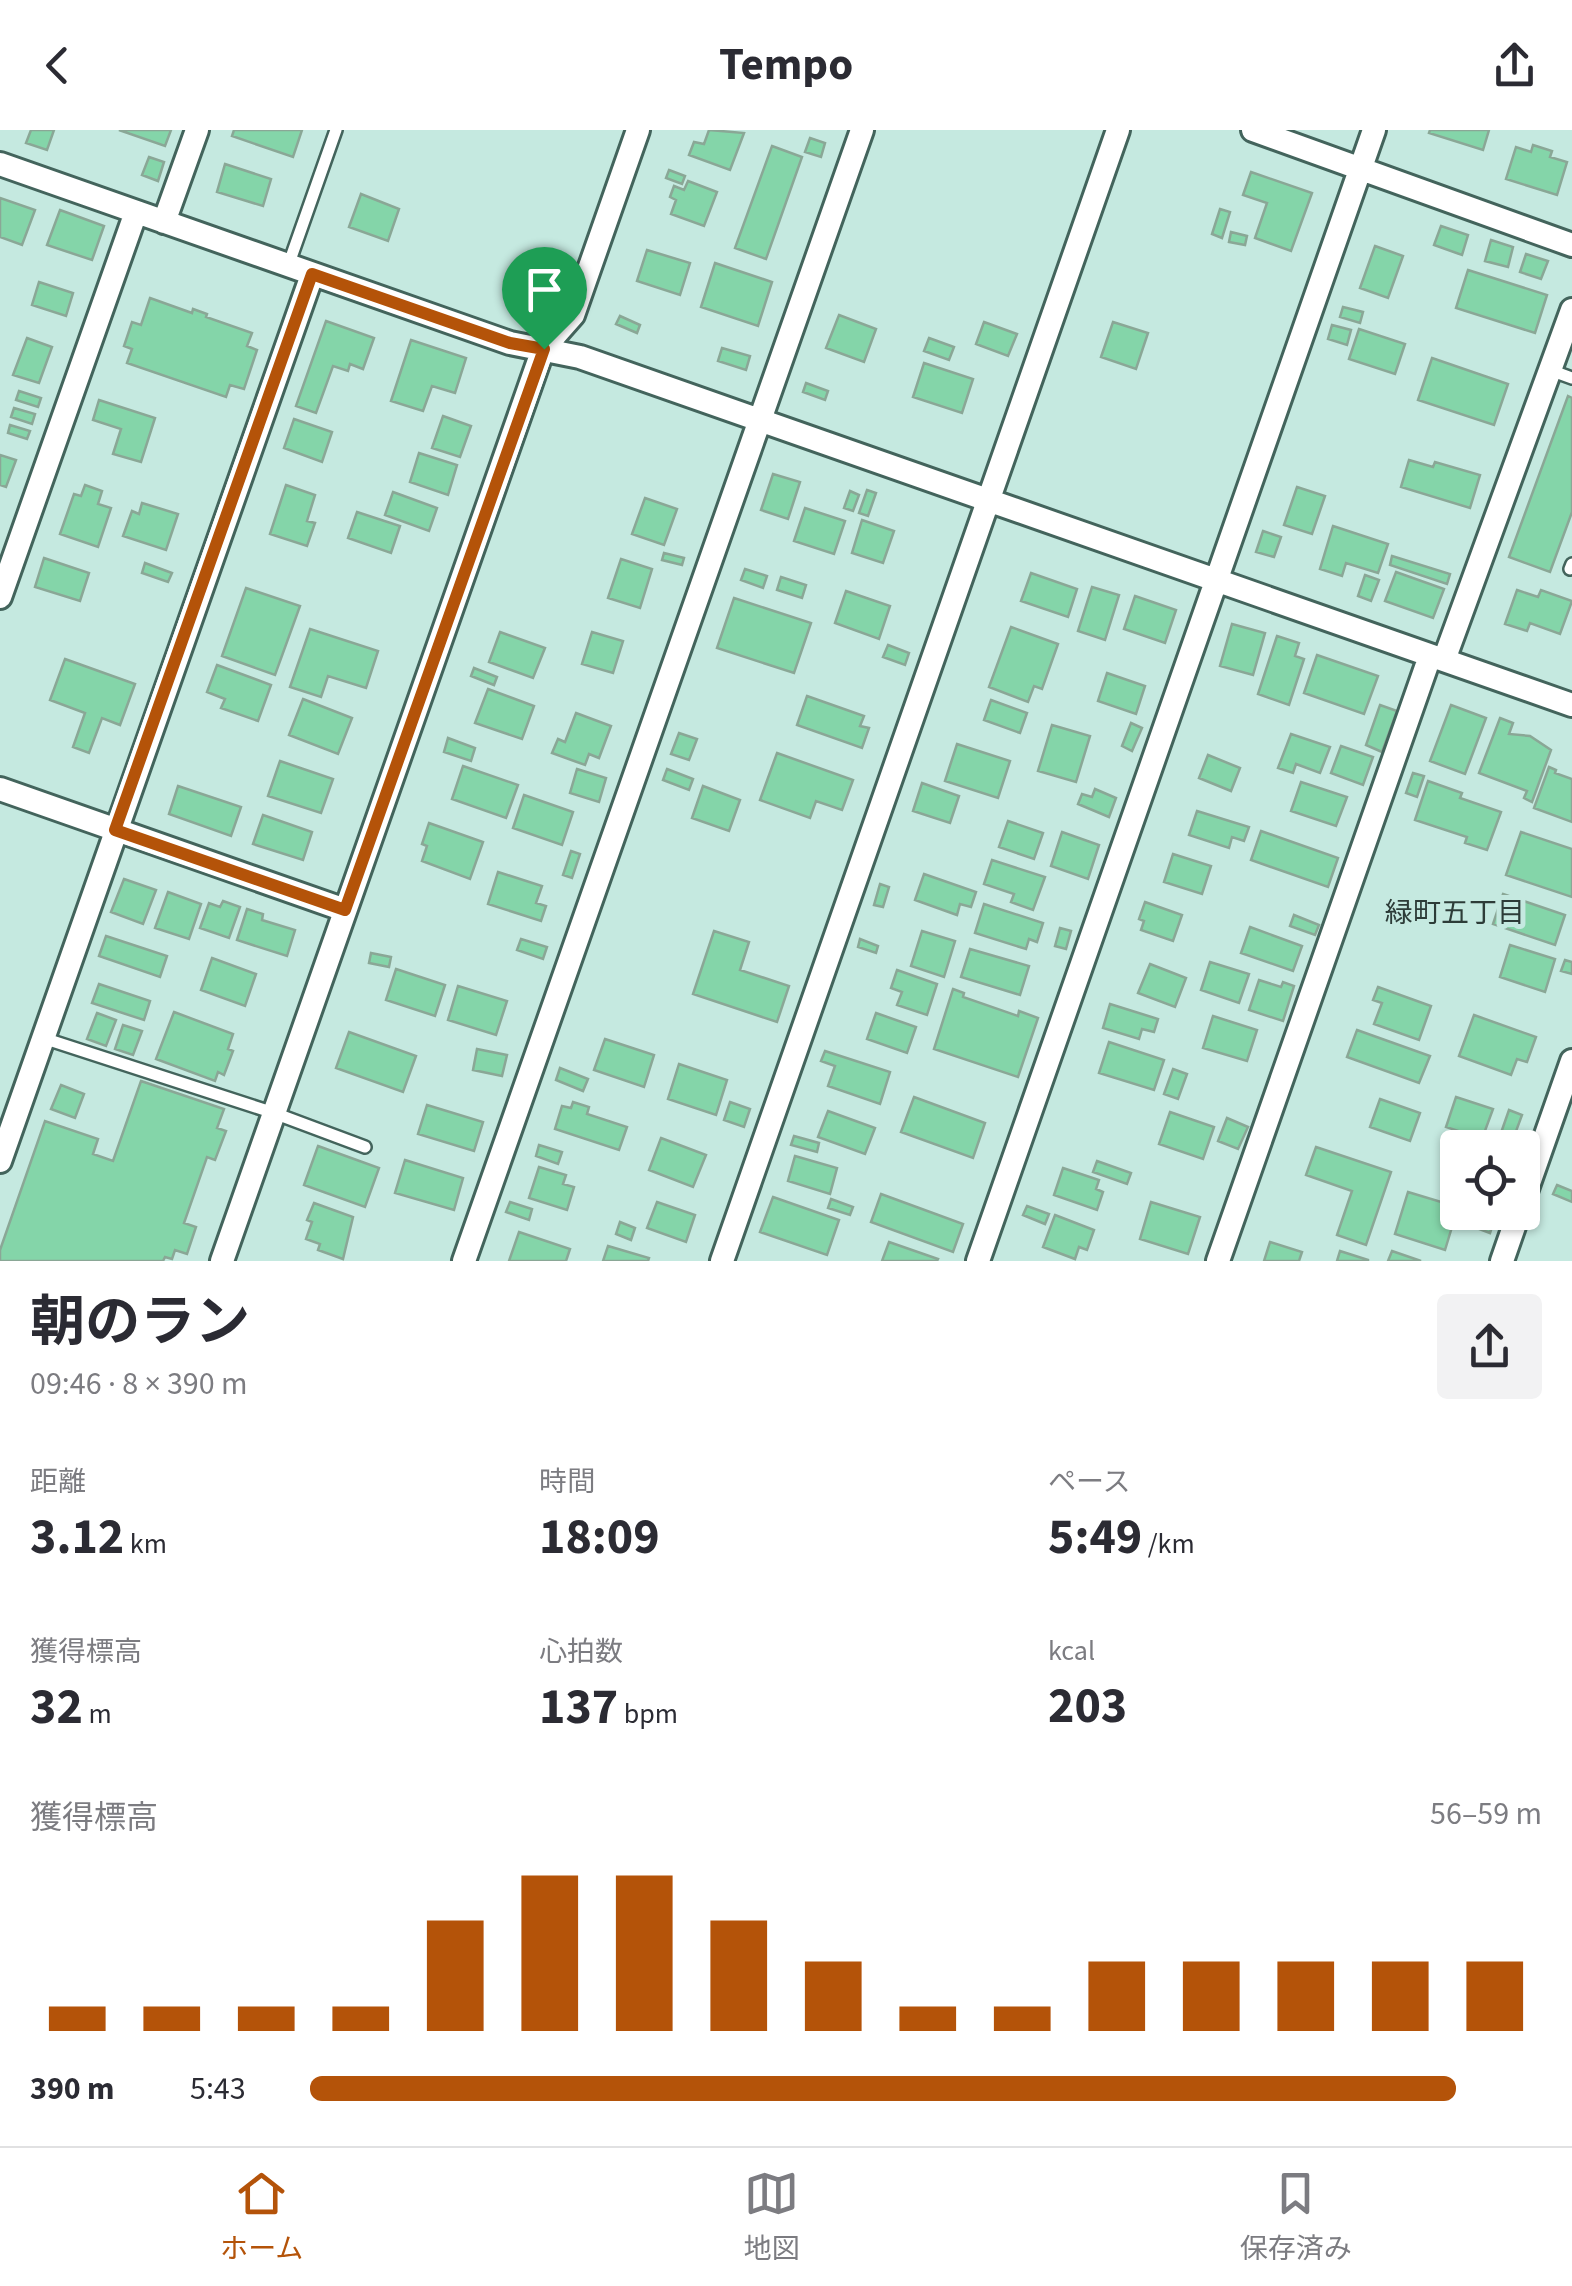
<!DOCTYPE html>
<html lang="ja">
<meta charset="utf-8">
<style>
:root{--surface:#fff;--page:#f2f2f3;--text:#2b2b33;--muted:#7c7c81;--line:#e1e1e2;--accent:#b45309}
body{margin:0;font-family:"Source Sans 3","Noto Sans JP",sans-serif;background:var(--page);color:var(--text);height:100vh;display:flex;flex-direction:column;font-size:38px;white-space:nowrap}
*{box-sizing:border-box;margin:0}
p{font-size:32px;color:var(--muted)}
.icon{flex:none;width:55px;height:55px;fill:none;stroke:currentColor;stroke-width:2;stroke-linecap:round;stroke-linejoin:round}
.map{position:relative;height:1131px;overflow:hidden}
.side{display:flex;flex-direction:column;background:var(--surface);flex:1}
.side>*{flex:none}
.controls{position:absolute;left:1440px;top:1000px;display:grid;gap:20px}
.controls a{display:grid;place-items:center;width:100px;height:100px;border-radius:10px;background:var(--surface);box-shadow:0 2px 8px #0004;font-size:50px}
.pin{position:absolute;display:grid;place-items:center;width:85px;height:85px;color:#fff;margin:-102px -42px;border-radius:50% 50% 50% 0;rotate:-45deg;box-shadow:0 0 10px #0007}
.pin .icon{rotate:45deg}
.round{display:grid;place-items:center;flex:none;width:105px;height:105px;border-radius:10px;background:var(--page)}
.summary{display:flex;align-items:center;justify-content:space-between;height:170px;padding:0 30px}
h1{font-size:55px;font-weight:700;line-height:75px}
.stats{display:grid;grid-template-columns:repeat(3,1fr);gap:15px;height:170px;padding:10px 30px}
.stats div{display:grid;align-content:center}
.stats b{font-size:50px;font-weight:700}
.stats small{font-size:28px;font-weight:400}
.stats p{font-size:28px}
.chart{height:280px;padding:20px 30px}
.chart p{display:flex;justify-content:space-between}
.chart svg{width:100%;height:180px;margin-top:10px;stroke:var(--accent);stroke-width:6}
ul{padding:0 30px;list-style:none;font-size:32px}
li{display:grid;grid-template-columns:160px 120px 1fr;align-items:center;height:75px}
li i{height:25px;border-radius:12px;background:var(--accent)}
header{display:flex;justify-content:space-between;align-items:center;height:130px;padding:0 30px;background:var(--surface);font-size:45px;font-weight:700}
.dock{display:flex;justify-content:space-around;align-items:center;height:140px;border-top:2px solid var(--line);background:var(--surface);font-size:28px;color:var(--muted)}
.dock a{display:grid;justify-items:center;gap:5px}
.dock .current{color:var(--accent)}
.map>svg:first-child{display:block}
</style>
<header><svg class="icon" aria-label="back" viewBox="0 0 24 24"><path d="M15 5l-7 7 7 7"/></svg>Tempo<svg class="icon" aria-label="share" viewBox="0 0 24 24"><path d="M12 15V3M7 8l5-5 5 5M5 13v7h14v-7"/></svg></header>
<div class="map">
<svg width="1572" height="1131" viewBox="0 0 1572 1131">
<rect width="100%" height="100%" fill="#c5e9e0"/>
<path fill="#84d5a9" stroke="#8aa796" stroke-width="2.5" d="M31,0H54L47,20L26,13Z
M119,0H171L165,16Z
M234,0H302L293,27L232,6Z
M709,0L744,3L730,40L689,25L694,12L704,14Z
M1430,0H1489L1483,20L1429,3Z
M810,8L825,13L821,27L805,22Z
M1533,15L1552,21L1550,27L1567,32L1557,65L1506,49L1516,17L1531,22Z
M772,16L802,27L766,129L735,118Z
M149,27L164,32L158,51L142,45Z
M225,34L271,49L263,76L217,62Z
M669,40L685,46L682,54L666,48Z
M1251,42L1312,63L1291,121L1255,108L1267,73L1243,65Z
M688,51L717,62L704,96L671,84L676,70L670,67L674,56L684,60Z
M361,64L399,79L388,111L349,97Z
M0,68L35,80L22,115L0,107Z
M1220,79L1230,82L1222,108L1212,104Z
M60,80L104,96L92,130L47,115Z
M1441,96L1468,105L1462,125L1434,115Z
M1231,102L1247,106L1245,115L1229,112Z
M1491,110L1513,117L1508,137L1485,131Z
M1375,116L1403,126L1388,168L1360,158Z
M647,120L690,133L680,165L637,151Z
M1526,124L1548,131L1541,149L1520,142Z
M715,133L772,152L758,196L701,177Z
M1468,140L1547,165L1535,203L1456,178Z
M39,152L73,163L66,186L32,175Z
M150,168L192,183L193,179L207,184L206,187L252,203L247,216L257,220L244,259L230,255L226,267L127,233L132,219L124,216L132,192L141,195Z
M1343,177L1363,182L1360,193L1340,187Z
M839,185L876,199L864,232L826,218Z
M620,186L640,195L637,203L616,194Z
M326,191L374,208L363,239L350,234L348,241L333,236L316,283L296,276Z
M984,192L1017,204L1008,226L976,214Z
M1113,192L1148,203L1136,239L1101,227Z
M1332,195L1351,200L1347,215L1328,209Z
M1359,199L1405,214L1395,244L1349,229Z
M27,208L52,217L39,253L13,245Z
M929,208L954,217L949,230L924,221Z
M411,210L466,228L455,263L432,256L423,281L391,271Z
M722,218L750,226L746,240L718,231Z
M1432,228L1508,254L1494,295L1418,270Z
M924,233L973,249L962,283L913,267Z
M806,253L828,261L825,270L803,262Z
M19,261L41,268L38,277L16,270Z
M1568,266L1572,268V382L1550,442L1509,427Z
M99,270L155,288L141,332L113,324L121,299L93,290Z
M14,278L35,284L32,294L11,287Z
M443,286L471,296L460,327L432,318Z
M294,289L332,302L322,332L284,318Z
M10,295L30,301L27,309L8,303Z
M419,323L457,335L448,365L410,352Z
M0,325L16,330L6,357L0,355Z
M1409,330L1433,337L1435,332L1480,345L1470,378L1401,357Z
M773,344L800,352L788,389L761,380Z
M85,355L102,361L98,374L111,378L98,417L60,404L74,364L81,366Z
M286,355L315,365L307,391L315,393L307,416L270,404Z
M1297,357L1325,366L1312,404L1284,395Z
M867,360L876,363L868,386L859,383Z
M850,361L859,365L853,381L844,378Z
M393,362L437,378L429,401L385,385Z
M645,368L677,379L664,415L632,404Z
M142,373L178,384L166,420L123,406L132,381L139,384Z
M805,378L845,391L834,424L794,411Z
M357,382L400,396L391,423L348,408Z
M862,390L894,401L883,433L852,423Z
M1333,396L1388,414L1378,443L1346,433L1342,446L1320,439Z
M1263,401L1281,407L1274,427L1256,422Z
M664,423L684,428L682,435L662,430Z
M1392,426L1450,444L1447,454L1390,435Z
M44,428L89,443L80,471L35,457Z
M621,429L652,439L640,478L608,468Z
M145,433L172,443L168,452L142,443Z
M745,439L767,446L763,458L741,450Z
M1396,442L1444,459L1433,488L1385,471Z
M1031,443L1077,459L1068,487L1021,471Z
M1365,445L1379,450L1371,471L1358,466Z
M781,447L806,455L802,468L777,460Z
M1092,457L1119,465L1105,510L1078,501Z
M246,458L300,476L275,545L222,526Z
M1517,460L1538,467L1541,460L1572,471L1560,504L1530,493L1527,501L1505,494Z
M846,461L890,476L879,509L835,493Z
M1135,466L1176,480L1165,513L1124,499Z
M734,468L811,493L794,543L717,518Z
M1232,494L1265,503L1253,545L1220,536Z
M1011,497L1058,514L1042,559L1034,556L1028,572L989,557Z
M310,499L378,521L366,558L328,546L321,567L290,557Z
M500,502L545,518L533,548L489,532Z
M592,502L623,511L613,543L582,534Z
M1277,506L1299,513L1295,526L1304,529L1289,575L1258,564Z
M888,515L909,523L905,535L883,527Z
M1317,525L1378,546L1364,584L1304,563Z
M65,529L135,554L120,595L102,588L89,623L73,617L85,583L50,570Z
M217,535L271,555L258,591L221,578L225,569L207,562Z
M474,538L497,547L494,555L471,546Z
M1107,543L1145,556L1136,584L1098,571Z
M488,559L534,576L522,609L475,593Z
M807,566L864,586L860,596L869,598L862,618L797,595Z
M303,569L352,588L338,624L289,605Z
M991,570L1027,583L1020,603L984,590Z
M1380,575L1397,581L1382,622L1366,615Z
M1451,575L1486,588L1465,644L1430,631Z
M576,583L611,596L599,628L589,624L585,635L552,623L558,609L565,612Z
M1500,588L1513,593L1509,604L1530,606L1551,620L1532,672L1524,668L1527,661L1479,643Z
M1131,593L1142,598L1132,621L1122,616Z
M1052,595L1090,606L1076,652L1038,641Z
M679,603L697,609L689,630L671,624Z
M1291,604L1330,617L1320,643L1296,634L1293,643L1278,638Z
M448,608L475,618L471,631L444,622Z
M957,614L1010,631L998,668L945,651Z
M1341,616L1373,627L1363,655L1331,643Z
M777,623L853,650L842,680L816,671L810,688L760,670Z
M1208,625L1240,638L1231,661L1199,648Z
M280,631L333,649L321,683L268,666Z
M463,636L518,655L506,688L452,669Z
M1549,637L1556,640L1555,643L1572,649V692L1534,678Z
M577,639L606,648L599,672L570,663Z
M667,639L693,649L689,660L663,650Z
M1413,643L1424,646L1417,667L1406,663Z
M1428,651L1462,663L1460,668L1501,682L1487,720L1465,713L1467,707L1415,690Z
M1301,652L1347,667L1336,696L1291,681Z
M922,653L959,666L950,693L913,681Z
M178,656L241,677L231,706L169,684Z
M703,656L740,670L729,701L692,688Z
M1095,659L1116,668L1109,687L1078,674L1082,664L1092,667Z
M524,665L573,682L562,715L513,698Z
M1197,681L1249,697L1244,711L1232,707L1229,718L1189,705Z
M263,685L312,702L303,730L253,714Z
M1008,691L1043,703L1034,729L999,717Z
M429,693L483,712L470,749L422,731L427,716L422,714Z
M1261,701L1338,728L1328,757L1251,730Z
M1062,702L1099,715L1088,749L1051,736Z
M1521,702L1572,719V767L1506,745Z
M571,721L580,724L572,748L563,745Z
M1173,724L1211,736L1202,764L1164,752Z
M992,730L1045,747L1033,780L1011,772L1014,764L984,754Z
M498,742L542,756L536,773L546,776L541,791L488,774Z
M924,744L976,762L971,777L960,774L957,785L915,770Z
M124,749L156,760L143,794L111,782Z
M880,754L889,757L883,777L874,775Z
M168,762L201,774L189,809L155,798Z
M1503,764L1565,785L1555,815L1493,794Z
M223,771L240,777L229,808L200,798L209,773L220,777Z
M1145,772L1182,785L1173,811L1141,800L1144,791L1139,789Z
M984,774L1043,793L1037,812L1029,809L1026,819L975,803Z
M247,779L263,784L262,790L295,800L287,826L237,810Z
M1294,785L1319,795L1315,805L1290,796Z
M1250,797L1302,816L1293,841L1241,823Z
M1060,798L1071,801L1066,819L1055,816Z
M714,801L749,812L740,840L789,856L777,892L693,864Z
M922,801L955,811L944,847L911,836Z
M106,806L167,826L160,847L99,826Z
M521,809L547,817L543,829L517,820Z
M860,809L878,816L876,823L858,817Z
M1510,815L1555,829L1545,862L1500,847Z
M970,819L1029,836L1020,865L961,847Z
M371,823L391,827L389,837L369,833Z
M212,828L256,844L245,876L201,860Z
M1565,830L1572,832V844L1561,841Z
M1210,832L1249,844L1239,873L1201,860Z
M1150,834L1186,848L1175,877L1138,863Z
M396,839L445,855L435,886L386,870Z
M897,840L937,854L927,885L897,875L902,862L891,858Z
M1259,850L1281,857L1283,852L1294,856L1283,891L1249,880Z
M99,854L150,871L144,890L92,873Z
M458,856L507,871L496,905L448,890Z
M1378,857L1431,876L1419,910L1374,894L1382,873L1373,870Z
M953,859L964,863L963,867L1018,886L1019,881L1038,888L1018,947L934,919Z
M1110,874L1158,889L1154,902L1142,899L1139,909L1103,898Z
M174,882L233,904L228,919L233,921L224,945L218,942L215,951L156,929Z
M97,883L116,890L106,916L87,909Z
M876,883L916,897L907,923L867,909Z
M1474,885L1536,907L1527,932L1517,929L1511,945L1459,926Z
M1213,886L1257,900L1247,931L1203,918Z
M123,895L142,901L133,925L115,919Z
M1357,900L1430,926L1419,953L1347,927Z
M349,902L416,926L403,962L336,938Z
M605,909L654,925L644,957L594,940Z
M1109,912L1164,930L1154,960L1099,943Z
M477,919L507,925L502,946L473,940Z
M825,921L890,942L880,974L828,956L835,936L821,931Z
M679,934L727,950L716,985L668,969Z
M560,938L588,949L583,961L556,950Z
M1173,939L1187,944L1178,969L1164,964Z
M141,951L224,979L217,998L226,1001L215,1030L207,1027L184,1093L196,1097L187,1124L175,1120L172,1129L165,1127L163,1131H0V1120L45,991L98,1009L93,1024L113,1031Z
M61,955L84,964L75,988L51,979Z
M914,967L985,993L973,1028L901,1002Z
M1456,967L1493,979L1482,1009L1446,997Z
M1380,969L1420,983L1410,1011L1370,997Z
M573,972L589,977L587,984L627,997L619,1020L555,999L562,976L571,978Z
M730,972L750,979L744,997L724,990Z
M427,975L483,992L474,1021L418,1004Z
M1509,980L1522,985L1515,1004L1502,1000Z
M828,981L875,998L865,1024L818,1007Z
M1170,982L1214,997L1203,1029L1159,1014Z
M1227,988L1248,997L1238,1019L1218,1011Z
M794,1006L819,1013L817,1022L791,1015Z
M661,1008L706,1025L693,1057L649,1040Z
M539,1015L562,1022L558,1034L536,1026Z
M318,1016L379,1038L365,1077L304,1055Z
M1316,1017L1391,1042L1366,1115L1337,1105L1352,1061L1306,1045Z
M795,1026L837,1038L830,1064L788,1051Z
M405,1030L463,1048L454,1080L395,1063Z
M1097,1031L1131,1043L1127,1054L1093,1042Z
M539,1037L566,1045L563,1054L574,1057L567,1080L529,1068Z
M1063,1038L1099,1050L1096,1059L1103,1062L1097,1080L1054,1065Z
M1557,1055L1572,1061V1072L1553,1064Z
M1408,1062L1458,1077L1445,1120L1395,1104Z
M881,1064L963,1094L953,1122L871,1092Z
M773,1067L839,1090L827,1125L760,1102Z
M831,1069L853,1077L850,1085L828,1078Z
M510,1072L532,1079L529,1090L506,1082Z
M657,1072L695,1085L686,1112L647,1098Z
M1151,1072L1200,1087L1188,1124L1140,1109Z
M314,1073L353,1087L343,1129L318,1120L320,1114L306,1109L312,1092L307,1090Z
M1027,1076L1049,1084L1045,1094L1023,1085Z
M1470,1082L1494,1091L1490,1103L1466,1094Z
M1055,1085L1094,1100L1087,1120L1079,1117L1075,1129L1043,1117Z
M620,1092L635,1098L631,1110L616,1104Z
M519,1102L570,1119L566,1131H509Z
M889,1112L938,1129L937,1131H882Z
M1270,1112L1302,1122L1299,1131H1264Z
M608,1116L649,1128L648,1131H603Z
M1340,1121L1368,1130V1131H1337Z
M1392,1121L1421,1131H1388Z"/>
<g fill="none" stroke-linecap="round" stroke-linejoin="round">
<defs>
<path id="service" d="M288,136L336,0
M1550,240L1572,248
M1570,439L1572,434
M43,908L274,983L365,1017"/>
<path id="minor" d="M1253,0L1572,115
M0,34L510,213L580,227L1572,575
M164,92L197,0
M0,467L136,82
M1444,530L1572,180
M0,659L345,780
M0,1031L312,145
M1522,1073L1572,931
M222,1131L543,219L573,185L638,0
M464,1131L862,0
M722,1131L1118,0
M978,1131L1374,0
M1218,1131L1430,526
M1502,1131L1519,1082"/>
</defs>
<use href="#service" stroke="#43645c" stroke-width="16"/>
<use href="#minor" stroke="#43645c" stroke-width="28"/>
<use href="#service" stroke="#fff" stroke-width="11"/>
<use href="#minor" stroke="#fff" stroke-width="22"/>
</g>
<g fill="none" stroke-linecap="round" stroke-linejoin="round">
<defs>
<path id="route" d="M312,144L510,213L544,219L345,780L115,700Z"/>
</defs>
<use href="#route" stroke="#fff" stroke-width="20"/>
<use href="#route" stroke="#b45309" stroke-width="12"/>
</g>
<g text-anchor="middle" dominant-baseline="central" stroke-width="10" stroke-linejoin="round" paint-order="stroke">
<g font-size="28" fill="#2d3c38" stroke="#c5e9e0">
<text x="1455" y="783">緑町五丁目</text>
</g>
</g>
</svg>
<div class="controls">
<a><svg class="icon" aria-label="locate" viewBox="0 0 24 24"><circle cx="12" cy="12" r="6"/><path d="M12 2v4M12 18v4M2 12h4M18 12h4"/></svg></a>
</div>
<div class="pin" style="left:544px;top:219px;background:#1e9e55"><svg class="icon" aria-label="arrive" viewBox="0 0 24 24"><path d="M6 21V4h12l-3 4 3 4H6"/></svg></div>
</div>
<section class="side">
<div class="summary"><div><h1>朝のラン</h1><p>09:46 · 8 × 390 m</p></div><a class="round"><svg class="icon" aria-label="share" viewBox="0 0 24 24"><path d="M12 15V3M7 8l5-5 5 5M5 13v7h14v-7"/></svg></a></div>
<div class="stats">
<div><p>距離</p><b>3.12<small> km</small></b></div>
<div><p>時間</p><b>18:09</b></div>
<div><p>ペース</p><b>5:49<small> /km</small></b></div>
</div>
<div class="stats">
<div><p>獲得標高</p><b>32<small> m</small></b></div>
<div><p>心拍数</p><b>137<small> bpm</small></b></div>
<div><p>kcal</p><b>203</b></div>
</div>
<div class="chart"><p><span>獲得標高</span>56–59 m</p>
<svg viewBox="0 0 160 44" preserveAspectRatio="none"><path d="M5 44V38M15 44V38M25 44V38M35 44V38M45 44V17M55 44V6M65 44V6M75 44V17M85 44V27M95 44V38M105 44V38M115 44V27M125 44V27M135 44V27M145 44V27M155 44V27"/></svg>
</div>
<ul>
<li><b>390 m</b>5:43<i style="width:93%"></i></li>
</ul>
</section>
<nav class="dock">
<a class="current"><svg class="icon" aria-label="home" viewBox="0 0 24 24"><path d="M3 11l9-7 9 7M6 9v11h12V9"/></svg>ホーム</a>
<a><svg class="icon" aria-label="map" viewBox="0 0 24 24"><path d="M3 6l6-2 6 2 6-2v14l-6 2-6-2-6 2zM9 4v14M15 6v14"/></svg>地図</a>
<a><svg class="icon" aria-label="saved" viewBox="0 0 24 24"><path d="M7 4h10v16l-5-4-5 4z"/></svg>保存済み</a>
</nav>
